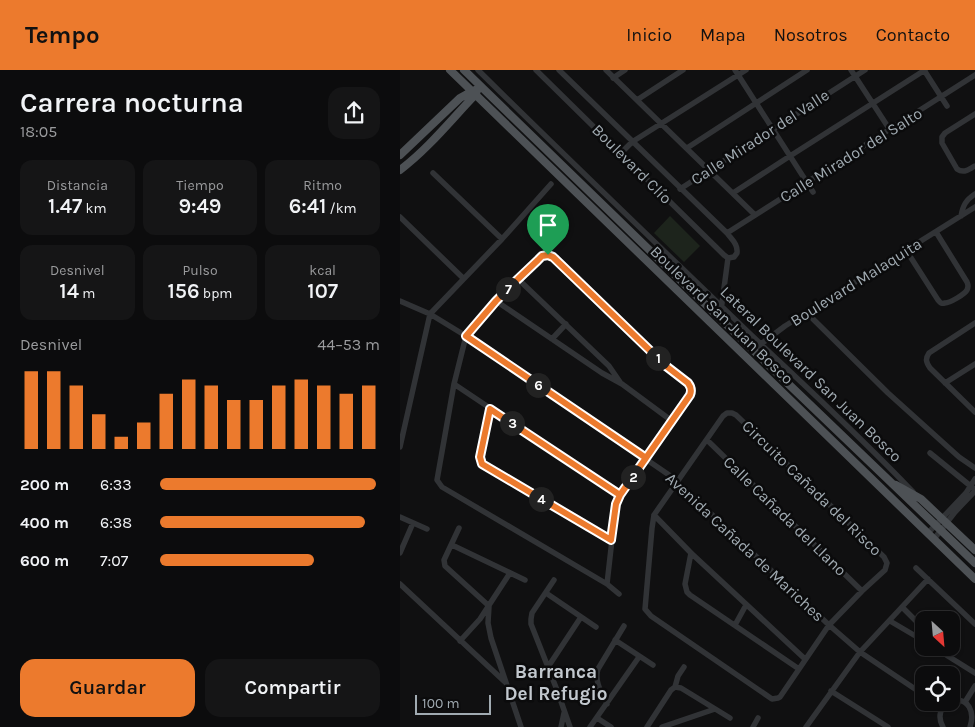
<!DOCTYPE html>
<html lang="es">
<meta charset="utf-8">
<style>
:root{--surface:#0c0c0d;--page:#151516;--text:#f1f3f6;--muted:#9a9b9d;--line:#2c2c2e;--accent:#ec7a2d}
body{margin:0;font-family:Karla,sans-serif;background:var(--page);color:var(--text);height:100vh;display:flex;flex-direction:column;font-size:19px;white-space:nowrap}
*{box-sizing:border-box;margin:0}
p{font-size:16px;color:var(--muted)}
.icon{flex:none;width:28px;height:28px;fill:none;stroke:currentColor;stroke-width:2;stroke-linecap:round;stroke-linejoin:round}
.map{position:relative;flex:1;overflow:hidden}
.drawer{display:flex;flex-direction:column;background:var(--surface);width:400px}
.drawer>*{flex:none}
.needle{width:32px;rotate:154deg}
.controls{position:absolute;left:515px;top:541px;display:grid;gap:10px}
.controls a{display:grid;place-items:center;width:45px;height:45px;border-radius:10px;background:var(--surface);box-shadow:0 1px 4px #0004,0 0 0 1px var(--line);font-size:25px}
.scale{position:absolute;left:15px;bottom:12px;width:76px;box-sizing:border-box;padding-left:5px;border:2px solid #a1abb2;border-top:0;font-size:14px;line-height:18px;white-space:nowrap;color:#a1abb2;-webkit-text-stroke:4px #0b0b0c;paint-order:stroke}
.pin{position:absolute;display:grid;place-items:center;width:42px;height:42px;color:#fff;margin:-51px -21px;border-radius:50% 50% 50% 0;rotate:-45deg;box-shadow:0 0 5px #0007}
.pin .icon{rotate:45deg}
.km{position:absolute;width:25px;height:25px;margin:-12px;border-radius:50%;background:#222;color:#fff;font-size:14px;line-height:25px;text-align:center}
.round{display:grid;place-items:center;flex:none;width:52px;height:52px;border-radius:15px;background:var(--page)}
.summary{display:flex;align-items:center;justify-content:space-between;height:85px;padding:0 20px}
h1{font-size:28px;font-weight:600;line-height:38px}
.metrics{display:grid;grid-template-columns:repeat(3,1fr);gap:8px;height:85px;padding:5px 20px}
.metrics div{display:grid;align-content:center;border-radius:12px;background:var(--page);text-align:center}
.metrics b{font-size:21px;font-weight:600}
.metrics small{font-size:14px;font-weight:400}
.metrics p{font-size:14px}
.chart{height:140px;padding:10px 20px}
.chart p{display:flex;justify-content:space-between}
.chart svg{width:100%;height:90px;margin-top:5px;stroke:var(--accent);stroke-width:6}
.button{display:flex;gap:10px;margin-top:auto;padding:10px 20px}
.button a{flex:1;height:58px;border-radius:15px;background:var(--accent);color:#111;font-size:20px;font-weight:600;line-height:58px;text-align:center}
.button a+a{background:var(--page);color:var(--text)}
ul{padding:0 20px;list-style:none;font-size:16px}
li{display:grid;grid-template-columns:80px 60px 1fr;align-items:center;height:38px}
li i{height:12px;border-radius:6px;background:var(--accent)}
header{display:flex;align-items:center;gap:30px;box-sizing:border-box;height:70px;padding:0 25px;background:var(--accent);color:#111}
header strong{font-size:24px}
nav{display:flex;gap:28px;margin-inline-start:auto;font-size:18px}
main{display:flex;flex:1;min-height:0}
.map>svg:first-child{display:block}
</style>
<header>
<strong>Tempo</strong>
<nav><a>Inicio</a><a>Mapa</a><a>Nosotros</a><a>Contacto</a></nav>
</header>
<main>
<section class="drawer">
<div class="summary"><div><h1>Carrera nocturna</h1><p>18:05</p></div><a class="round"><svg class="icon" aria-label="share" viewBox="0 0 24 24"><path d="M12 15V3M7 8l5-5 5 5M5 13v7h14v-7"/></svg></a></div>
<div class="metrics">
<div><p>Distancia</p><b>1.47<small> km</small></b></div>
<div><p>Tiempo</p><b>9:49</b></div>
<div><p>Ritmo</p><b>6:41<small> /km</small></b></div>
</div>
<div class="metrics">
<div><p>Desnivel</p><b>14<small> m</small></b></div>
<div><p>Pulso</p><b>156<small> bpm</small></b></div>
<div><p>kcal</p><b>107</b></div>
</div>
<div class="chart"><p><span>Desnivel</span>44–53 m</p>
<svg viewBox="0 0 160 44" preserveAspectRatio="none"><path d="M5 44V6M15 44V6M25 44V13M35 44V27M45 44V38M55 44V31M65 44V17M75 44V10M85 44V13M95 44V20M105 44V20M115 44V13M125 44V10M135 44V13M145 44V17M155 44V13"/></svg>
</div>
<ul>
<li><b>200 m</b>6:33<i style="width:98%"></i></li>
<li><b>400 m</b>6:38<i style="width:93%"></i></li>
<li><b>600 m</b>7:07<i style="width:70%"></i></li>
</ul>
<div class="button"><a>Guardar</a><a>Compartir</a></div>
</section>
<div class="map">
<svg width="575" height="657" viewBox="0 0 575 657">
<rect width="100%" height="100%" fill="#101011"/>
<path fill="#1d241c" d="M270,146L300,176L284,192L254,163Z"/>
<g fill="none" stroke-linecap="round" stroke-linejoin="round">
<path stroke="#313336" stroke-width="5.5" d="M78,0C167,88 257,174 347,261C403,314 460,366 513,422
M136,0L324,185L328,188
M159,0L327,163C332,170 338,174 337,183L334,187L328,188
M206,0L355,145
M335,0L413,122
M451,0L490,60
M524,0L547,36
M213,8L225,0
M237,30L283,0
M575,44L545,63L542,67V73L557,99C564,104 569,99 575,96
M287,78L407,0
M221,83L232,72L346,0
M33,103L102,169
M280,119L465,0
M333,123L390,86L525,0
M561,146C563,135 566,130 575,124
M0,147L63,208
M327,163L575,5
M506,180L538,230C541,233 541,234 545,233C550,233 565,224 567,220C569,216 568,215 567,212L536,162
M118,209L209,296L220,312
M0,231L30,244L66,266L272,407L429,555L460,582L524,625
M96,231L202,303L222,314L272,351
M320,248L328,188
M413,249L488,323L559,387L575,398
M575,253L529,283C525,289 526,292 530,298L575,342
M152,269L166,254
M353,280L385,256L575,137
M545,313L575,294
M54,314L220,425
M90,339L80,387L82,394L211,470
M327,343H332L336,345L484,487L487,493L485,500L462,521L429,555L380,627L378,628L372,629L251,546L245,539L252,458L254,445L323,346Z
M307,370L462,521
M0,377L30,244L102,169L151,114
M530,383L573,418
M254,445L291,483L405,589
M0,447L27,459
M59,458L44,490L45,496L89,536L88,553L91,568L121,657
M528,463L566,423L575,409
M534,469L555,442L575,421
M52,475L125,510
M0,483L13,453
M291,483L285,514L287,522L290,525L399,599
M516,498L575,554
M154,510L132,543L131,549V554L157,620L170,657
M0,514L105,612
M207,514L216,434L220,425L290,325C292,320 291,317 288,313L266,296L153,187L148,185L142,186L96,231L66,266L54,314L37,410L42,417L207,514L219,524
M146,523L196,557
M502,537L524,559
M490,551L524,571
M335,555L346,535
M215,570L253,595
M60,571L80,549L110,503
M535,578L575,603
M148,597L181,547
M275,617L281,618L330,648
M431,621L488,657
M551,631C569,627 575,642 570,657
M534,632L542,638
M565,632L575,616
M207,634C202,623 194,612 198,599L224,556
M197,648L211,657
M161,657L164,643
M190,657L239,587
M247,657L271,620L275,617L278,606L284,597
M262,657L315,639
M353,657L358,648
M406,657L460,582L528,509
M543,657C538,648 539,639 548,632"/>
<path stroke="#4d5155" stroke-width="8" d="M50,0L575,509
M64,0L304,233L575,493
M0,85L60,28L69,23L75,20
M0,100C28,79 51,50 75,25L77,21
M496,415L521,429L575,480"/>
</g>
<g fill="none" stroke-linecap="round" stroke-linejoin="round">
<defs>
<path id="route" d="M148,185L153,187L266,296L288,313C291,317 292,320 290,325L220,425L90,339L80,387L82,394L211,470L216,434L220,425L246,388L66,266L96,231L118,209L138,190L142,186L148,185"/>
</defs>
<use href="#route" stroke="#fff" stroke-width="10"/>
<use href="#route" stroke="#ec7a2d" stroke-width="6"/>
</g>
<g text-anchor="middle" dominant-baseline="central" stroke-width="5" stroke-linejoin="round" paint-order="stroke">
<g font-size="16" fill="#a1abb2" stroke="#0b0b0c">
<text transform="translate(360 67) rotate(-33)">Calle Mirador del Valle</text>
<text transform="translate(451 85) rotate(-32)">Calle Mirador del Salto</text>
<text transform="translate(232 94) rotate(45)">Boulevard Clío</text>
<text transform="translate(456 212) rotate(-32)">Boulevard Malaquita</text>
<text transform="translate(322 245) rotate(44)">Boulevard San Juan Bosco</text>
<text transform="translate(411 304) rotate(44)">Lateral Boulevard San Juan Bosco</text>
<text transform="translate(412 418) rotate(44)">Circuito Cañada del Risco</text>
<text transform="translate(385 446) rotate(44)">Calle Cañada del Llano</text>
<text transform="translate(345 477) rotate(43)">Avenida Cañada de Mariches</text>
</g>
<g font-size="19" font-weight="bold" fill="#c2c8ce" stroke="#0b0b0c">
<text x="156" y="602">Barranca<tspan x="156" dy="22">Del Refugio</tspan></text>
</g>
</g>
</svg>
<div class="controls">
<a><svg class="needle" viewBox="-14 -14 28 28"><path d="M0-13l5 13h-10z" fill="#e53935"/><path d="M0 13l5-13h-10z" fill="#9a9b9d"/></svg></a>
<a><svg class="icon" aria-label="locate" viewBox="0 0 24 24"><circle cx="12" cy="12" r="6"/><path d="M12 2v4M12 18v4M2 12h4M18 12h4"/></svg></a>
</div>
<div class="scale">100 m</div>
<div class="pin" style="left:148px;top:185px;background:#1e9e55"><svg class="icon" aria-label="arrive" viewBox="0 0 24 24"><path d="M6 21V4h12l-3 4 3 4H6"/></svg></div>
<b class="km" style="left:258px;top:288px">1</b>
<b class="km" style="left:233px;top:407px">2</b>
<b class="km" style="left:112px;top:353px">3</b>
<b class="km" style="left:141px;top:429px">4</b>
<b class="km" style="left:138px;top:315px">6</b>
<b class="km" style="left:108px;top:219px">7</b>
</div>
</main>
